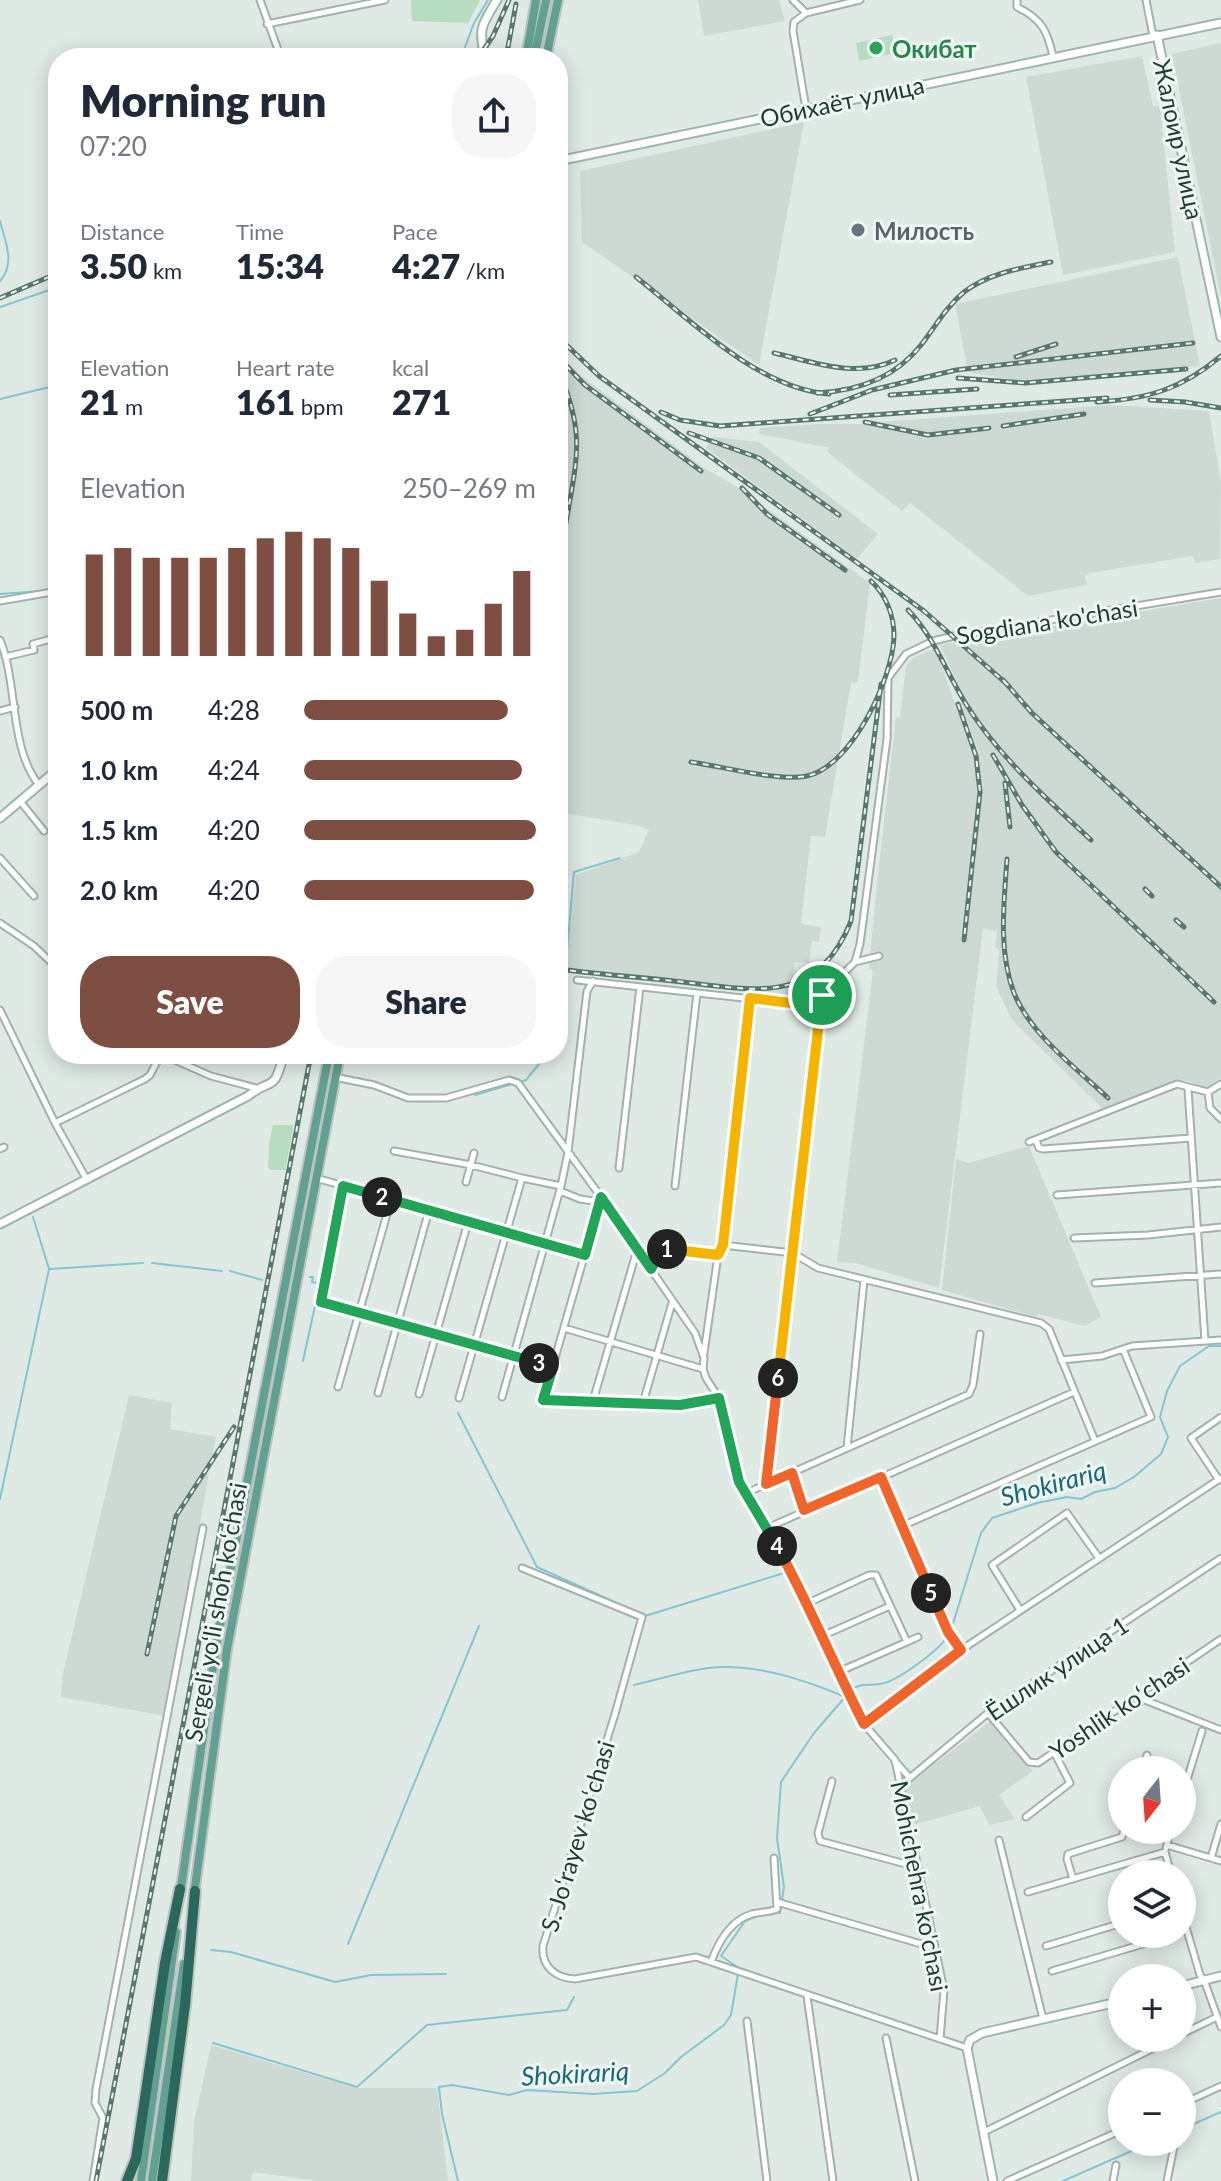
<!DOCTYPE html>
<meta charset="utf-8">
<style>
:root{--surface:#fff;--page:#f6f6f7;--text:#1f2937;--muted:#747a83;--accent:#7f4e43}
body{margin:0;font-family:Lato,sans-serif;background:var(--page);color:var(--text);height:100vh;display:flex;flex-direction:column;font-size:30px;white-space:nowrap}
*{box-sizing:border-box;margin:0}
p{font-size:26px;color:var(--muted)}
.icon{flex:none;width:44px;height:44px;fill:none;stroke:currentColor;stroke-width:2;stroke-linecap:round;stroke-linejoin:round}
.map{position:relative;flex:1;overflow:hidden}
.details{position:absolute;left:48px;top:48px;width:520px;height:1016px;display:flex;flex-direction:column;background:var(--surface);border-radius:32px;box-shadow:0 4px 20px #0003}
.details>*{flex:none}
.needle{width:52px;rotate:197deg}
.controls{position:absolute;left:1108px;top:1756px;display:grid;gap:16px}
.controls a{display:grid;place-items:center;width:88px;height:88px;border-radius:50%;background:var(--surface);box-shadow:0 4px 20px #0003;font-size:40px}
.pin{position:absolute;display:grid;place-items:center;width:68px;height:68px;color:#fff;margin:-34px;border:4px solid #fff;border-radius:50%;box-shadow:0 2px 8px #0007}
.km{position:absolute;width:40px;height:40px;margin:-20px;border-radius:50%;background:#222;color:#fff;font-size:22px;line-height:40px;text-align:center}
.round{display:grid;place-items:center;flex:none;width:84px;height:84px;border-radius:32px;background:var(--page)}
.headline{display:flex;align-items:center;justify-content:space-between;height:136px;padding:0 32px}
h1{font-size:44px;font-weight:800;line-height:60px}
.stats{display:grid;grid-template-columns:repeat(3,1fr);gap:12px;height:136px;padding:8px 32px}
.stats div{display:grid;align-content:center}
.stats b{font-size:34px;font-weight:800}
.stats small{font-size:22px;font-weight:400}
.stats p{font-size:22px}
.chart{height:224px;padding:16px 32px}
.chart p{display:flex;justify-content:space-between}
.chart svg{width:100%;height:144px;margin-top:8px;stroke:var(--accent);stroke-width:6}
.cta{display:flex;gap:16px;margin-top:auto;padding:16px 32px}
.cta a{flex:1;height:92px;border-radius:32px;background:var(--accent);color:#fff;font-size:32px;font-weight:800;line-height:92px;text-align:center}
.cta a+a{background:var(--page);color:var(--text)}
ul{padding:0 32px;list-style:none;font-size:26px}
li{display:grid;grid-template-columns:128px 96px 1fr;align-items:center;height:60px}
li i{height:20px;border-radius:10px;background:var(--accent)}
.map>svg:first-child{display:block}
</style>
<div class="map">
<svg width="1221" height="2181" viewBox="0 0 1221 2181">
<rect width="100%" height="100%" fill="#dfeae5"/>
<path fill="#cddad4" d="M698,0H779L785,21L704,36Z
M1221,43V298L1172,54Z
M1142,56L1153,106H1160L1175,252L1063,275L1026,77Z
M804,122L759,365L582,242L580,171Z
M1178,257L1200,366L1025,382L968,372L955,304Z
M558,351L576,372L703,467L737,487L870,583L858,682L851,683L825,837L811,836L801,924L821,927L819,942L812,941L809,963L795,962L791,997L566,973L576,875L639,852L649,830L640,826L558,812Z
M1110,405L1209,411L1221,482L1220,559L1195,563L1193,556L1090,573L1085,576L1087,585L1028,596L910,503L902,511L827,452L829,448L759,434L760,428L819,424H880L882,422Z
M713,437L759,442L878,534L857,559L706,448Z
M1221,598V1078L1205,1090L1189,1081H1177L1103,1109L1012,1020L996,987L999,949L995,948L997,931L983,929L939,1288L855,1263L837,1262L873,971L869,968L877,883L896,717H900L906,666L913,658L935,648L961,720L966,721L991,783L960,703L964,698L940,645Z
M1029,1146L1101,1317L1085,1326L1038,1314L1036,1317L942,1290L956,1159L968,1163Z
M129,1395L172,1403L170,1429L216,1437L212,1457L204,1468L209,1474L165,1716L61,1697L63,1673Z
M991,1721L1033,1771L999,1795L1015,1819L989,1825L980,1806L913,1825L903,1788Z
M211,2045L356,2088H437L448,2181H318L253,2172L251,2181H191L194,2122Z"/>
<path fill="#b7ddc1" d="M411,0H480L468,23L412,21Z
M892,35L896,53L859,61L856,43Z
M273,1125H294L285,1170H271L268,1167L269,1144Z"/>
<g fill="none" stroke-linecap="round" stroke-linejoin="round">
<path stroke="#84c5d2" stroke-width="2" d="M461,58L474,23L488,0
M0,221C5,241 16,263 0,281
M0,307L58,287
M0,399L58,385
M0,594L42,591L58,586
M566,963L574,872L620,858
M558,1011L565,976
M475,1095L526,1080L547,1054
M152,1263L222,1271
M50,1269L143,1263
M230,1271L262,1280
M303,1361L317,1297V1283L312,1282L313,1277H310
M458,1413L537,1567L645,1616L784,1573
M0,1499L49,1269L33,1217
M951,1630L981,1533L992,1518L1037,1503L1067,1497L1081,1499L1095,1492L1115,1488L1134,1477L1161,1454L1168,1437L1160,1417L1167,1391L1180,1366L1209,1346H1221
M634,1685C662,1679 692,1668 721,1667C763,1666 804,1680 843,1696
M850,1691C860,1682 868,1686 880,1684C897,1682 939,1650 948,1636
M774,1913H780L784,1887L777,1838L781,1782L814,1733L846,1696
M348,1944L479,1626
M211,1950L231,1952L335,1982L371,1975L446,1974
M739,1968L721,1956L745,1921L760,1915
M213,2043L357,2087L427,2025L567,2010L574,1997
M1182,2129L1221,2112
M458,2181L442,2114L439,2087L452,2085L509,2095L527,2090L593,2094L637,2091L665,2073L681,2057L724,2025L731,2015L738,1974
M1063,2181L1152,2142"/>
<defs>
<path id="street" d="M260,0L281,58
M793,0L806,13
M1017,0V7C1042,19 1048,32 1053,57
M1146,0L1153,36
M267,24L385,0
M381,58L407,53
M475,58L482,48
M806,109L793,31L794,22L806,13L860,0
M0,601L58,591
M0,640C18,683 9,748 39,785
M5,657L34,650L33,644L58,637
M0,711L15,707
M20,801L44,831
M0,858L34,896
M0,923L34,946L58,969
M855,962L860,944L887,739L888,678L906,654L933,641L954,636L1221,592
M577,980L807,1005L815,1001L855,962L879,956
M0,1010L55,1123L87,1180
M161,1054L211,1076L256,1088
M334,1077L374,1085L408,1098H446L509,1080L518,1083L601,1197L695,1333L704,1358L703,1369L706,1378L719,1398L744,1494L767,1528L808,1603L845,1689L864,1724L895,1760L944,1990L940,2039
M1188,1089L1205,1341
M1208,1092L1210,1108L1221,1119
M55,1123L145,1079L150,1075L161,1054
M1036,1140L1039,1148L1043,1149L1191,1138
M1029,1142L1177,1084L1208,1092L1221,1084
M0,1149L4,1147
M394,1151L471,1165L522,1178L459,1398
M619,1168L640,987
M316,1178L585,1255
M522,1178L561,1186
M466,1182L474,1153
M343,1186L321,1302L553,1367
M675,1186L697,993
M560,1191L580,1199L600,1202
M1057,1195L1221,1183
M1074,1238L1148,1235L1221,1227
M723,1245L793,1253L818,1268L1041,1323L1049,1329L1095,1441
M637,1250L593,1401L680,1405L719,1398
M651,1269L664,1249L718,1255
M1095,1283L1221,1274
M564,1328L703,1369
M704,1353L718,1255C729,1235 725,1211 728,1188C735,1125 743,1062 750,998
M1061,1360L1102,1356L1132,1346L1221,1340
M338,1387L391,1200
M378,1393L429,1210
M419,1394L468,1222
M502,1397L561,1186L568,1152L587,991L593,981
M593,1401L543,1400L601,1198
M643,1403L672,1303
M847,1448L864,1280
M792,1473L804,1510
M881,1477L948,1632L961,1650
M1219,1480L1191,1438L1221,1417
M766,1484L822,995
M744,1494L969,1394L973,1385L980,1334
M902,1526L1151,1417L1123,1349
M767,1528L1074,1392
M522,1568L642,1617L615,1714L543,1946C541,1967 556,1978 575,1979L696,1957L967,2048
M808,1603L869,1575H876L907,1642L838,1672
M1020,1610L992,1565L1067,1513L1099,1558
M822,1636L890,1606
M907,1642L918,1637
M1137,1697L1221,1730
M988,1713L1029,1762L1038,1763L1221,1639
M864,1724L961,1650L1221,1478
M895,1761L910,1778
M1142,1770L1147,1755
M832,1781L818,1833L820,1841L917,1867
M900,1786L988,1713L1221,1558
M1182,1796L1202,1731
M1026,1817L1070,1783L1054,1752
M1152,1830L1170,1835
M999,1840L1043,2019
M1167,1845L1221,1861
M1166,1848L1171,1830
M1211,1858L1221,1824
M1073,1879L1067,1859L1068,1854L1122,1837L1124,1830
M1028,1892L1165,1852L1171,1874
M777,1902L935,1948
M1182,1913L1200,1975L1204,1980L1221,2027
M1046,1946L1122,1923
M711,1962C718,1943 731,1920 752,1914C761,1912 770,1912 777,1909L774,1858
M1052,1971L1177,1934
M807,1996L833,2181
M747,2021L767,2181
M1182,2034L1217,2017
M886,2038L915,2181
M1135,2038V2039
M1182,2104L1221,2086
M984,2132L1174,2038
M93,2181L103,2118L95,2103L96,2089L203,1528
M1007,2181L1122,2130
M1113,2181L1116,2165
M1167,2181L1175,2142"/>
<path id="secondary" d="M1157,35L1221,337
M486,58C477,30 482,24 497,0
M558,161L1221,23
M0,818L58,769
M0,1224L248,1096C273,1076 273,1095 284,1054
M1182,1986L1221,1976
M993,2181L967,2048L970,2040L982,2033L1122,2001"/>
<path id="primary" d="M526,58L536,0
M534,58L546,0
M546,58L558,0
M180,1895L216,1646L329,1054
M194,1895L227,1649L340,1054
M141,2181L176,1932
M152,2181L184,1964"/>
<path id="highway" d="M127,2181L136,2159L165,1963L180,1889
M162,2181L185,2005L195,1891"/>
</defs>
<use href="#street" stroke="#a2b2ac" stroke-width="9"/>
<use href="#secondary" stroke="#9db6ae" stroke-width="11"/>
<use href="#primary" stroke="#bcc4c2" stroke-width="12"/>
<use href="#highway" stroke="#bcc4c2" stroke-width="14"/>
<use href="#street" stroke="#fff" stroke-width="5"/>
<use href="#secondary" stroke="#fff" stroke-width="7"/>
<use href="#primary" stroke="#62a191" stroke-width="8"/>
<use href="#highway" stroke="#2b675b" stroke-width="10"/>
<defs>
<path id="rail" d="M478,58L493,36L509,0
M506,58L516,4
M636,277C691,320 757,388 829,394
M0,298L58,273
M558,337L599,376L924,611L1009,686
M774,353C814,362 856,379 895,360
M558,357L585,385L701,471
M1016,357L1056,344
M558,370C586,433 577,458 566,523
M958,378L1025,383L1186,369
M817,393C857,391 895,378 921,345C935,327 946,307 964,292C989,273 1021,268 1051,262
M890,395L977,389
M1150,400L1185,402L1221,408
M1097,402C1148,399 1182,389 1221,356
M661,412L680,420L720,426L1107,398
M810,414L872,390L956,370L1193,343
M865,422L928,435L989,428
M1003,426L1084,414
M689,433L759,458L839,515
M742,488L767,514L845,570
M908,610C935,638 946,672 966,704C998,756 1047,799 1091,840
M1003,680L1032,713L1221,887
M958,704L976,756L980,792L964,940
M993,755L1022,805L1056,852L1214,1002
M691,762C720,766 780,782 807,776C852,766 893,678 894,636C894,615 886,595 871,581
M1005,783L1010,827
M1007,859C1004,902 998,951 1014,993C1031,1035 1076,1068 1108,1098
M1145,889L1152,896
M1176,920L1184,927
M558,969C597,974 635,977 674,981C750,989 816,1009 851,921L881,684
M147,1654L176,1516L234,1427
M96,2181L311,1054"/>
</defs>
<use href="#rail" stroke="#5a776f" stroke-width="5"/>
<use href="#rail" stroke="#eff7f3" stroke-width="2" stroke-dasharray="6" stroke-linecap="butt"/>
</g>
<g fill="none" stroke-linecap="round" stroke-linejoin="round">
<defs>
<path id="split-1" d="M667,1249L718,1255L723,1245L750,998L807,1005L822,995"/>
<path id="split-2" d="M382,1197L585,1255L601,1197L651,1269L661,1251L667,1249"/>
<path id="split-3" d="M382,1197L343,1186L321,1302L539,1363"/>
<path id="split-4" d="M539,1363L553,1367L543,1400L680,1405L719,1398L739,1482L777,1546"/>
<path id="split-5" d="M777,1546C809,1604 834,1665 864,1724L961,1650L948,1632L931,1593"/>
<path id="split-6" d="M778,1378L766,1484L792,1473L804,1510L881,1477L931,1593"/>
<path id="split-7" d="M778,1378L822,995"/>
</defs>
<use href="#split-1" stroke="#fff" stroke-width="16"/>
<use href="#split-2" stroke="#fff" stroke-width="16"/>
<use href="#split-3" stroke="#fff" stroke-width="16"/>
<use href="#split-4" stroke="#fff" stroke-width="16"/>
<use href="#split-5" stroke="#fff" stroke-width="16"/>
<use href="#split-6" stroke="#fff" stroke-width="16"/>
<use href="#split-7" stroke="#fff" stroke-width="16"/>
<use href="#split-1" stroke="#f5b400" stroke-width="10"/>
<use href="#split-2" stroke="#22a559" stroke-width="10"/>
<use href="#split-3" stroke="#22a559" stroke-width="10"/>
<use href="#split-4" stroke="#22a559" stroke-width="10"/>
<use href="#split-5" stroke="#f0652b" stroke-width="10"/>
<use href="#split-6" stroke="#f0652b" stroke-width="10"/>
<use href="#split-7" stroke="#f5b400" stroke-width="10"/>
</g>
<circle fill="#2e9e5b" stroke="#eff7f3" stroke-width="3" cx="876" cy="48" r="8"/>
<circle fill="#6b7280" stroke="#eff7f3" stroke-width="3" cx="858" cy="230" r="8"/>
<g text-anchor="middle" dominant-baseline="central" stroke-width="6" stroke-linejoin="round" paint-order="stroke">
<g font-size="24" font-weight="bold" fill="#27864d" stroke="#eff7f3" text-anchor="start">
<text x="892" y="48">Окибат</text>
</g>
<g font-size="24" fill="#1f3b33" stroke="#eff7f3">
<text transform="translate(842 101) rotate(-12)">Обихаёт улица</text>
<text transform="translate(1179 139) rotate(78)">Жалоир улица</text>
<text transform="translate(1047 621) rotate(-9)">Sogdiana ko'chasi</text>
<text transform="translate(215 1612) rotate(-80)">Sergeli yo‘li shoh ko‘chasi</text>
<text transform="translate(1057 1668) rotate(-34)">Ёшлик улица 1</text>
<text transform="translate(1119 1708) rotate(-34)">Yoshlik koʻchasi</text>
<text transform="translate(577 1836) rotate(-73)">S. Joʻrayev koʻchasi</text>
<text transform="translate(920 1886) rotate(79)">Mohichehra ko'chasi</text>
</g>
<g font-size="24" font-weight="bold" fill="#5b616d" stroke="#eff7f3" text-anchor="start">
<text x="874" y="230">Милость</text>
</g>
<g font-size="26" font-style="italic" fill="#196777" stroke="#eff7f3">
<text transform="translate(1053 1483) rotate(-15)">Shokirariq</text>
<text transform="translate(575 2073) rotate(-3)">Shokirariq</text>
</g>
</g>
</svg>
<div class="controls">
<a><svg class="needle" viewBox="-14 -14 28 28"><path d="M0-13l5 13h-10z" fill="#e53935"/><path d="M0 13l5-13h-10z" fill="#747a83"/></svg></a>
<a><svg class="icon" aria-label="layers" viewBox="0 0 24 24"><path d="M12 4l9 5-9 5-9-5zM3 14l9 5 9-5"/></svg></a>
<a>+</a>
<a>−</a>
</div>
<div class="pin" style="left:822px;top:995px;background:#1e9e55"><svg class="icon" aria-label="arrive" viewBox="0 0 24 24"><path d="M6 21V4h12l-3 4 3 4H6"/></svg></div>
<b class="km" style="left:667px;top:1249px">1</b>
<b class="km" style="left:382px;top:1197px">2</b>
<b class="km" style="left:539px;top:1363px">3</b>
<b class="km" style="left:777px;top:1546px">4</b>
<b class="km" style="left:931px;top:1593px">5</b>
<b class="km" style="left:778px;top:1378px">6</b>
<section class="details">
<div class="headline"><div><h1>Morning run</h1><p>07:20</p></div><a class="round"><svg class="icon" aria-label="share" viewBox="0 0 24 24"><path d="M12 15V3M7 8l5-5 5 5M5 13v7h14v-7"/></svg></a></div>
<div class="stats">
<div><p>Distance</p><b>3.50<small> km</small></b></div>
<div><p>Time</p><b>15:34</b></div>
<div><p>Pace</p><b>4:27<small> /km</small></b></div>
</div>
<div class="stats">
<div><p>Elevation</p><b>21<small> m</small></b></div>
<div><p>Heart rate</p><b>161<small> bpm</small></b></div>
<div><p>kcal</p><b>271</b></div>
</div>
<div class="chart"><p><span>Elevation</span>250–269 m</p>
<svg viewBox="0 0 160 44" preserveAspectRatio="none"><path d="M5 44V13M15 44V11M25 44V14M35 44V14M45 44V14M55 44V11M65 44V8M75 44V6M85 44V8M95 44V11M105 44V21M115 44V31M125 44V38M135 44V36M145 44V28M155 44V18"/></svg>
</div>
<ul>
<li><b>500 m</b>4:28<i style="width:88%"></i></li>
<li><b>1.0 km</b>4:24<i style="width:94%"></i></li>
<li><b>1.5 km</b>4:20<i style="width:100%"></i></li>
<li><b>2.0 km</b>4:20<i style="width:99%"></i></li>
</ul>
<div class="cta"><a>Save</a><a>Share</a></div>
</section>
</div>
